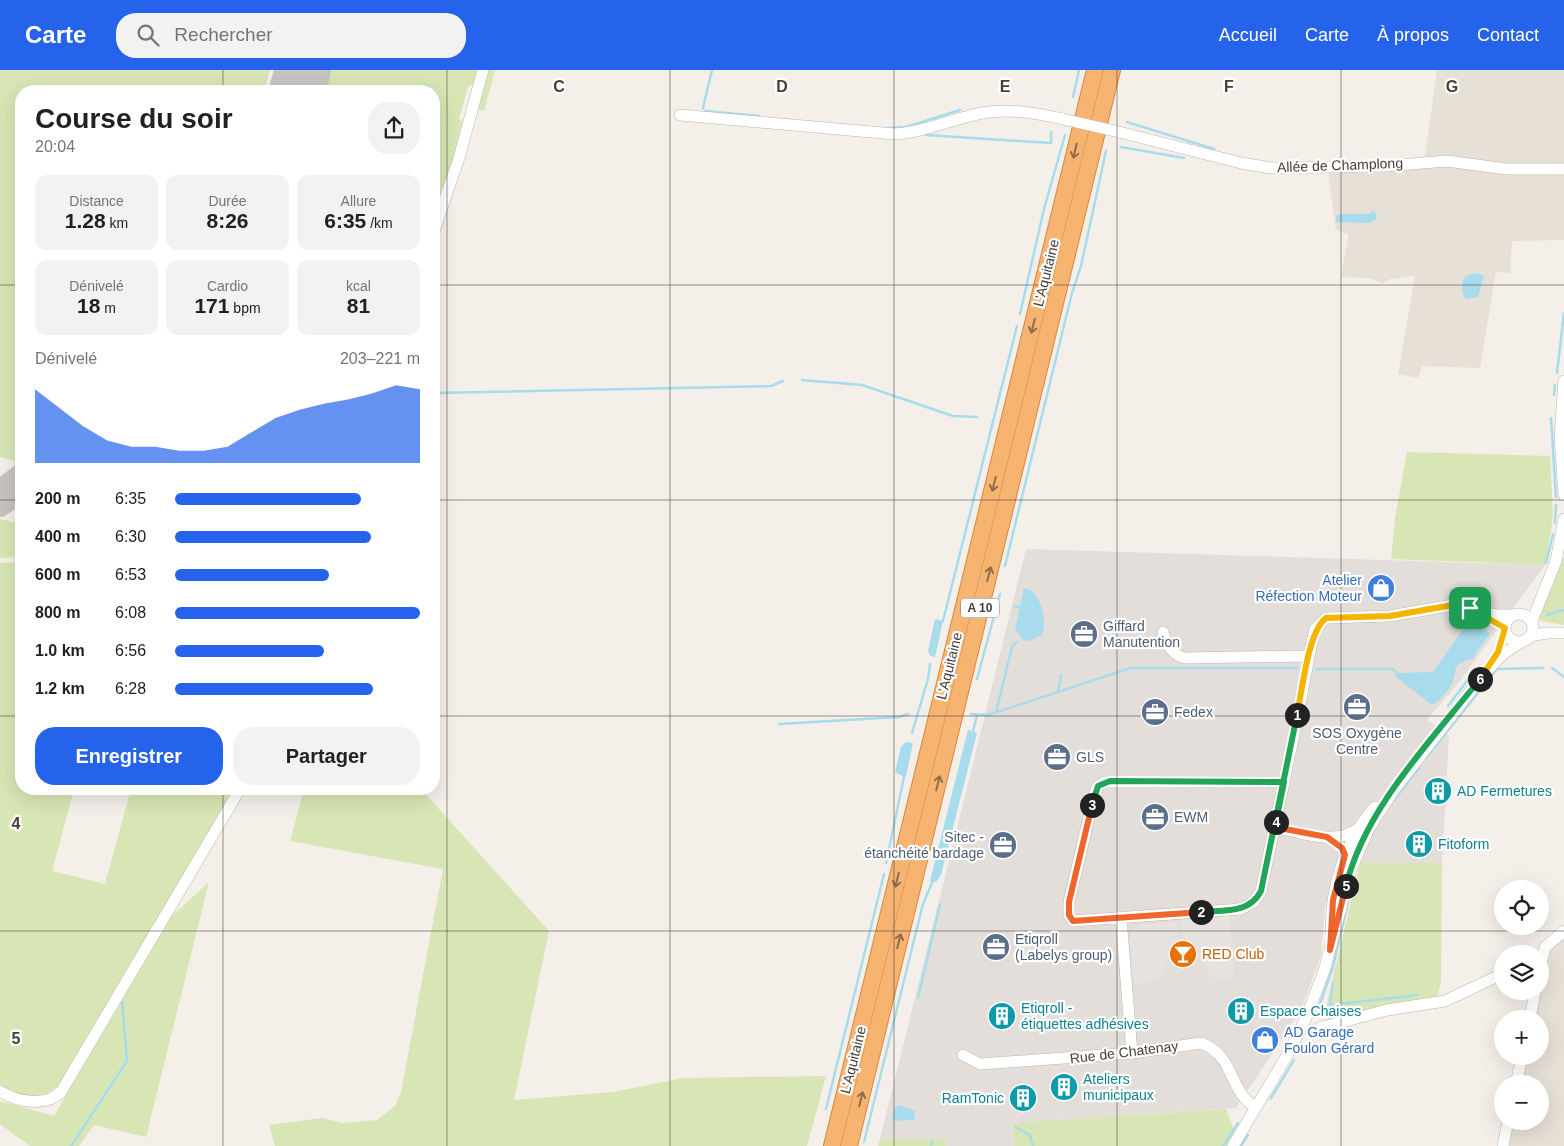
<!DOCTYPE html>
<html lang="fr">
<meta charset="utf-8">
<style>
:root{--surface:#fff;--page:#f2f2f2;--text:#202124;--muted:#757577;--accent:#2563eb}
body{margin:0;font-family:Arial,sans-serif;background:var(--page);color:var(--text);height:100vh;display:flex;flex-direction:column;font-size:19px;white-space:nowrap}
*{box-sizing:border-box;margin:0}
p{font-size:16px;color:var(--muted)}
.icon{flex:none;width:28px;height:28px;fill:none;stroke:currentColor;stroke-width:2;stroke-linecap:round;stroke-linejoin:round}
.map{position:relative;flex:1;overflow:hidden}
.sheet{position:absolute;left:15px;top:15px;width:425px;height:710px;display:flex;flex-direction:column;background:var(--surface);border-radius:20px;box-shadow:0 5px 20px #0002}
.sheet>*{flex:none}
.controls{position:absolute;left:1494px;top:810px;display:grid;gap:10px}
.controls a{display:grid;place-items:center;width:55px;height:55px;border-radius:50%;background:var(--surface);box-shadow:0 5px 20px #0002;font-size:25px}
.pin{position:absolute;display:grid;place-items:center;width:42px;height:42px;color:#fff;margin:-21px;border-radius:10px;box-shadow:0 2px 8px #0006}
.km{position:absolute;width:25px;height:25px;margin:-12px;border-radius:50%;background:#222;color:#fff;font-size:14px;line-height:25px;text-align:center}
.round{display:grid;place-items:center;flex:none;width:52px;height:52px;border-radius:20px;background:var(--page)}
.overview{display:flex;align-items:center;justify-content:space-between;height:85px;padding:0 20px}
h1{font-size:28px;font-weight:700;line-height:38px}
.stats{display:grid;grid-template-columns:repeat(3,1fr);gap:8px;height:85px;padding:5px 20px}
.stats div{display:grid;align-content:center;border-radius:12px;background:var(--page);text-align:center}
.stats b{font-size:21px;font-weight:700}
.stats small{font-size:14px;font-weight:400}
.stats p{font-size:14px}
.chart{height:140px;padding:10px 20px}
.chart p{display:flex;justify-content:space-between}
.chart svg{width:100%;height:90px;margin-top:5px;fill:var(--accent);opacity:.7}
.primary-button{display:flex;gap:10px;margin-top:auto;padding:10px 20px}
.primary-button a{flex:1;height:58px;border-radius:20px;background:var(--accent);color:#fff;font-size:20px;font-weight:700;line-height:58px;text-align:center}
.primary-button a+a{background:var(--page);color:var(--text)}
ul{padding:0 20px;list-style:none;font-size:16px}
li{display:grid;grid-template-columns:80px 60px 1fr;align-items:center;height:38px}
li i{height:12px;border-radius:6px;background:var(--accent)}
header{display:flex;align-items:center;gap:30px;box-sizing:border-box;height:70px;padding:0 25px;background:var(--accent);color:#fff}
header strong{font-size:24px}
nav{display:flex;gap:28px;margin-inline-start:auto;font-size:18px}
.search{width:350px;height:45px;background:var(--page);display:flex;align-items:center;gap:12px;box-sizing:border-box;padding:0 18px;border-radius:20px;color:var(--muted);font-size:19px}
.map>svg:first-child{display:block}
</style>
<header>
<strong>Carte</strong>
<div class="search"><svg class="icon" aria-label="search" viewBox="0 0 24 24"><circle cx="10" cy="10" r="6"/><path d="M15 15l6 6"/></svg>Rechercher</div>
<nav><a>Accueil</a><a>Carte</a><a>À propos</a><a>Contact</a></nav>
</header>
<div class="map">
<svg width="1564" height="1076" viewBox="0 0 1564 1076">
<rect width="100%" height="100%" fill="#f4efe9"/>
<path fill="#e7e0d7" d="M1437,0H1564V170L1512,171L1510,203L1496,202L1480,298L1422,296L1418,308L1398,304L1415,206L1390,209L1383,214L1370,208L1341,207L1348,169V164L1336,160L1328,103L1390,102L1420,92L1425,86Z
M1564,861V1076H1506L1511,1051H1540V1014H1518L1523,986H1540V949H1530L1540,921V899L1545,877Z"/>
<path fill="#e3deda" d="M1026,479L1545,495L1456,616L1427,650L1449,665L1442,793H1338L1325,838L1321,886L1301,940L1236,1038L1012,1053L1014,1076H946L947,1070L880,1069Z"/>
<path fill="#d7e6b4" d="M0,0H270L264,21H21V393L0,387Z
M329,0H481L478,10L468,17L459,48L465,57L434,152V21H323Z
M486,0H495L484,41L479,40L476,36Z
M1407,382L1550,386L1553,447L1545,495L1391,489L1395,448Z
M0,449L21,454V487L0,488Z
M1564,487V555L1541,551L1539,544Z
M21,492V719H74L52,801L105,814L131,719H234L60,1014C43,1031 20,1030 0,1017V493Z
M304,719H421L549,861L514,1030L613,1022L683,1008L826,1006L807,1076H275L269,1055L322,1048L343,1053L377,1050L395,1036L401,1022L443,799L290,771Z
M1360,793H1442L1441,909L1437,932L1327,955V933Z
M209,812L146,1067L94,1055L79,1076H30L0,1054V1031L54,1046L171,847Z
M1226,1039L1235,1063L1227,1076H1014L1012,1053Z
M880,1069H947L946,1076H878Z"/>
<path fill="#e5e2e0" d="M1229,846L1234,908H1212L1183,864L1182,851Z
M1177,851L1178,870L1158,911L1135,914L1130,872L1131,863L1135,856Z"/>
<path fill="#a8dced" d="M1373,141L1377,144L1376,149L1370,153L1336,152V146L1339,144H1369Z
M1477,203L1484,206L1478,227L1466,229C1462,226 1460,210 1465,207C1467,205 1473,204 1477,203Z
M1024,518C1041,520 1048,552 1042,565L1029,571L1023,570L1015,559Z
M935,549L943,551L935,587L930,586L928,581Z
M1469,551L1489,562V565L1472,589C1449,594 1459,601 1451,615C1448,621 1438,633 1432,635L1396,607V603L1433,602Z
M968,660L977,663L941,805L937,811L932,813L930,811Z
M906,672L913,673L906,706L904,707L895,702L901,677Z
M899,1035L915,1041L914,1050L894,1051L892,1047L895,1038Z"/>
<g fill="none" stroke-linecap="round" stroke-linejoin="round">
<path stroke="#a8dced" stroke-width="2.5" d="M1073,27L1079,0
M703,38L712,0
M705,41L759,46
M1127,52L1214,79
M889,58L906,57L960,40
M926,65L1051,73V62
M1121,77L1184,88
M1020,244L1044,139L1065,65
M1557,303L1564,243
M802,310L862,315L953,346L977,347
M434,323L771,316L783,311
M1554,325L1555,315
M1551,348L1556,427
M1555,453L1556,435
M1546,493L1553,464
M1005,496L1072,223L1081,196L1106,81
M1014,536L1019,537
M1547,545L1564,540
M943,551L1017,256
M1552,598L1564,607
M1316,599H1393L1397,604
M977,609L1000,524
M1058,622L1061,605
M1448,636L1473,603
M996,642L1012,577L1017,572
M971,644L988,645L1131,598H1298
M779,654L899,647L908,644
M973,662L977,645
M912,663L928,609L930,594
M1426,688L1497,599L1543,598
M1394,730L1419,698
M886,793L904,707
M1333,913L1330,935L1418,925
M918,928L940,834
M1320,934L1333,897L1348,832
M1271,1028L1294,990
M826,1039L884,804
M1015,1057L1030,1065L1033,1076
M864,1072L923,834L932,813
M71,1076L127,991L122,930
M931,1076L933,1071
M1223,1076L1238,1053
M1241,1076L1248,1065"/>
<path stroke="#c6c3c0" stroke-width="22" d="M0,420L21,405
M0,436L21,422"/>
<path stroke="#c6c3c0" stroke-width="56" d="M297,21L303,0"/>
<defs>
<path id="minor" d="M680,45L894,64C925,62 952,49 982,43C1009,38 1035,43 1063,49
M1119,62L1241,93L1271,98L1385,96L1447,91L1506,99H1564
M434,161L459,88L483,0
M1564,311L1560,366L1564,425
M1505 558a14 14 0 1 1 28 0a14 14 0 1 1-28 0Z
M1532,551L1556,491L1564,449
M1163,562C1166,574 1172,585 1185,588L1309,586L1315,559L1326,548L1390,546L1453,535L1497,545H1512
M1530,566L1547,563H1564
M1284,712H1104L1098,716L1095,722L1069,832V845L1073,851L1241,839L1254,832L1261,821C1277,743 1295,665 1309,586
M1274,757C1299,762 1337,777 1359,758
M1121,848L1132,983
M1331,861C1331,817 1345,770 1375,737
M1540,899L1545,877L1564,861
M1530,949L1535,921
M1319,958L1387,940L1445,931L1502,904
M963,985L980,994L1132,983L1201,973C1236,986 1228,1022 1256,1037
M1516,1014L1522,986
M0,1021C17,1032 46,1037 61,1022L240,719
M1233,1076L1289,982L1306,948L1324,901L1351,800L1368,760L1393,721L1484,604L1503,584L1523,571
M1503,1076L1508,1051"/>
<path id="highway" d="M832,1076L1095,0
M849,1076L1112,0"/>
</defs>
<use href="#minor" stroke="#bfb5ac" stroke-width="12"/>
<use href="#highway" stroke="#d78740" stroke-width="18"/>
<use href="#minor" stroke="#fff" stroke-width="11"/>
<use href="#highway" stroke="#f7b470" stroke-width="16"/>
<defs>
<path id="minor-bridge" d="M1063,49L1119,62"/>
</defs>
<use href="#minor-bridge" stroke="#bfb5ac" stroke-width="12" stroke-linecap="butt"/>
<use href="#minor-bridge" stroke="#fff" stroke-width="11"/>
</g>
<defs><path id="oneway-shaft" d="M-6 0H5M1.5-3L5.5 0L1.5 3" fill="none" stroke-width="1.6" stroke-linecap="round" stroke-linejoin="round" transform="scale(1.25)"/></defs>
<g stroke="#8d6d4e">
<use href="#oneway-shaft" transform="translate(1075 81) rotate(103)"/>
<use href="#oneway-shaft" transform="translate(1033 256) rotate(104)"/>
<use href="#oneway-shaft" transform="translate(994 414) rotate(104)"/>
<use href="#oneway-shaft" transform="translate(989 504) rotate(-76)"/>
<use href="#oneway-shaft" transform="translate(938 713) rotate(-76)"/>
<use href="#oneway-shaft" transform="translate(897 810) rotate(104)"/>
<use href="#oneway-shaft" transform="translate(899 871) rotate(-76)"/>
<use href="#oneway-shaft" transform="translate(861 1029) rotate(-76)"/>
</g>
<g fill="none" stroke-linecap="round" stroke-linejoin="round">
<defs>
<path id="split-1" d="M1297,645C1302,622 1308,561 1326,548L1390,546L1453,535L1470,538"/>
<path id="split-2" d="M1201,842C1224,840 1249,844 1261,821L1297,645"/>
<path id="split-3" d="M1092,735L1069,832V845L1073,851L1201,842"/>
<path id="split-4" d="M1092,735L1098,716L1110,711L1284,712L1276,752"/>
<path id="split-5" d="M1276,752L1274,757L1327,767L1342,778L1345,785L1333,830L1330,880L1346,816"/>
<path id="split-6" d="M1346,816C1365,738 1431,671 1480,609"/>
<path id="split-7" d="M1470,538L1505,558L1498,582L1480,609"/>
</defs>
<use href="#split-1" stroke="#fff" stroke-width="10"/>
<use href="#split-2" stroke="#fff" stroke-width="10"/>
<use href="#split-3" stroke="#fff" stroke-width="10"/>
<use href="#split-4" stroke="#fff" stroke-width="10"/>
<use href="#split-5" stroke="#fff" stroke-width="10"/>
<use href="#split-6" stroke="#fff" stroke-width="10"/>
<use href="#split-7" stroke="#fff" stroke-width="10"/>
<use href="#split-1" stroke="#f5b400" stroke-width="6"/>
<use href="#split-2" stroke="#22a559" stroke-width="6"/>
<use href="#split-3" stroke="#f0652b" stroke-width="6"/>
<use href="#split-4" stroke="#22a559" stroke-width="6"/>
<use href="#split-5" stroke="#f0652b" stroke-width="6"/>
<use href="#split-6" stroke="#22a559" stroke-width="6"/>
<use href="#split-7" stroke="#f5b400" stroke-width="6"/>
</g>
<path fill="none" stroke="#473e37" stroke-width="1" stroke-opacity="0.55" d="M223,0V21M447,0V1076M670,0V1076M894,0V1076M1117,0V1076M1341,0V1076M0,215H21M434,215H1564M0,430H21M434,430H1564M0,646H21M434,646H1564M223,719V1076M0,861H1564"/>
<defs>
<symbol id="shop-disc" viewBox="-11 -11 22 22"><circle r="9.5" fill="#3f7fe0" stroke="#fff"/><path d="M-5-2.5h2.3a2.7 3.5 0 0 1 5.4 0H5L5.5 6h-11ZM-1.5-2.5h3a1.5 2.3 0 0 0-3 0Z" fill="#fff"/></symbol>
<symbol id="office-disc" viewBox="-11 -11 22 22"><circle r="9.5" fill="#5c6f8a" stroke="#fff"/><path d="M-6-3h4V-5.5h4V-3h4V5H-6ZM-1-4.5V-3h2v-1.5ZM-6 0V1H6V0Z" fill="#fff"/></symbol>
<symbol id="building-disc" viewBox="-11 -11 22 22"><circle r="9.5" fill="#0f9aa8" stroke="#fff"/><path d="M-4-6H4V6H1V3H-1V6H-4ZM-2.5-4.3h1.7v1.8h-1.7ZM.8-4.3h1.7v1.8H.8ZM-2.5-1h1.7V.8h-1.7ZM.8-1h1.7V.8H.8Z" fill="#fff"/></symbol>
<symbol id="bar-disc" viewBox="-11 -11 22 22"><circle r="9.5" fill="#e8710a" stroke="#fff"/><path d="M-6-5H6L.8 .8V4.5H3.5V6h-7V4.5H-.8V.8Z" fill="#fff"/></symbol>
</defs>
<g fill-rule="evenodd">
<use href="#shop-disc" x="1365" y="502" width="32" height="32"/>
<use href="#office-disc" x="1068" y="548" width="32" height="32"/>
<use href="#office-disc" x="1341" y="621" width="32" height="32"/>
<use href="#office-disc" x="1139" y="626" width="32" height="32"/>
<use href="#office-disc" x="1041" y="671" width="32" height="32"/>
<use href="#building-disc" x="1422" y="705" width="32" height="32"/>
<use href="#office-disc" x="1139" y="731" width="32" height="32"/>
<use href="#building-disc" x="1403" y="758" width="32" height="32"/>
<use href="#office-disc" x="987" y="759" width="32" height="32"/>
<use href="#office-disc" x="980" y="861" width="32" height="32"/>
<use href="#bar-disc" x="1167" y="868" width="32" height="32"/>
<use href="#building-disc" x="1225" y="925" width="32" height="32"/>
<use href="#building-disc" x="986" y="930" width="32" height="32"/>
<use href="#shop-disc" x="1249" y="954" width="32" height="32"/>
<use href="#building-disc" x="1048" y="1001" width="32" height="32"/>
<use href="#building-disc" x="1007" y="1012" width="32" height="32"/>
</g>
<g text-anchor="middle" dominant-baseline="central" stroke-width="4.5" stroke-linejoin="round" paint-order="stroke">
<rect fill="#fff" stroke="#7e7873" stroke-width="1" x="961" y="528.5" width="38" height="19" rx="4"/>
<g font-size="12" font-weight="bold" fill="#473e37">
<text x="980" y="538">A 10</text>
</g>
<g font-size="14" fill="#473e37" stroke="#fff">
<text transform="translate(1340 95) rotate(-2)">Allée de Champlong</text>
<text transform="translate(1046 203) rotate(-76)">L'Aquitaine</text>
<text transform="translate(949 596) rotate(-76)">L'Aquitaine</text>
<text transform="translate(1124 982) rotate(-7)">Rue de Chatenay</text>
<text transform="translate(853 990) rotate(-76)">L'Aquitaine</text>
</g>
<g font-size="14" fill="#366cbe" stroke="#fff" text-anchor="end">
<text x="1362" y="510">Atelier<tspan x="1362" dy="16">Réfection Moteur</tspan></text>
<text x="1284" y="962" text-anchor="start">AD Garage<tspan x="1284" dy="16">Foulon Gérard</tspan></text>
</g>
<g font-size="14" fill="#4e5e75" stroke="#fff" text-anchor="start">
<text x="1103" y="556">Giffard<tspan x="1103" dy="16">Manutention</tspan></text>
<text x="1174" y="642">Fedex</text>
<text x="1357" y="663" text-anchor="middle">SOS Oxygène<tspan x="1357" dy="16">Centre</tspan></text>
<text x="1076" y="687">GLS</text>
<text x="1174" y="747">EWM</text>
<text x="984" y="767" text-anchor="end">Sitec -<tspan x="984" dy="16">étanchéité bardage</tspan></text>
<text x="1015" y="869">Etiqroll<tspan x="1015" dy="16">(Labelys group)</tspan></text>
</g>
<g font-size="14" fill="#0d838f" stroke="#fff" text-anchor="start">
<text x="1457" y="721">AD Fermetures</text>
<text x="1438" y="774">Fitoform</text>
<text x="1021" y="938">Etiqroll -<tspan x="1021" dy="16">étiquettes adhésives</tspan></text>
<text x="1260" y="941">Espace Chaises</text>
<text x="1083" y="1009">Ateliers<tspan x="1083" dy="16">municipaux</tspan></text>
<text x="1004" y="1028" text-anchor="end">RamTonic</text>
</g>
<g font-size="14" fill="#c56008" stroke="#fff" text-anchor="start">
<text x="1202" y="884">RED Club</text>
</g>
</g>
<g font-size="16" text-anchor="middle" font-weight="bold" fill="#473e37" stroke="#fff" stroke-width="4.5" stroke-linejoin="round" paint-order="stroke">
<text x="559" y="22">C</text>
<text x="782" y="22">D</text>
<text x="1005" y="22">E</text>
<text x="1229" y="22">F</text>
<text x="1452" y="22">G</text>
<text x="16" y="759">4</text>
<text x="16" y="974">5</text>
</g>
</svg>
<div class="controls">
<a><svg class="icon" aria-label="locate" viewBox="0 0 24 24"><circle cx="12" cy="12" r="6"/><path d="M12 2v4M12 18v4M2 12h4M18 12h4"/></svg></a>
<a><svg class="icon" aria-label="layers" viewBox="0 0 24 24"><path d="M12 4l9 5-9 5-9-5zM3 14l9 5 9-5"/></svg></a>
<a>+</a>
<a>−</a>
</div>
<div class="pin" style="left:1470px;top:538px;background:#1e9e55"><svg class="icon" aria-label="arrive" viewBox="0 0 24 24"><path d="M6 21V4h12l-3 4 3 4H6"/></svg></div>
<b class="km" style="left:1297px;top:645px">1</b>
<b class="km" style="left:1201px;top:842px">2</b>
<b class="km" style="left:1092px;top:735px">3</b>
<b class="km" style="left:1276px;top:752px">4</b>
<b class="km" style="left:1346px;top:816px">5</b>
<b class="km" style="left:1480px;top:609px">6</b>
<section class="sheet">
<div class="overview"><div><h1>Course du soir</h1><p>20:04</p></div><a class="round"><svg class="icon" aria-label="share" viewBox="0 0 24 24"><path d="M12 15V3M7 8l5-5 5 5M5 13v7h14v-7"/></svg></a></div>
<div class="stats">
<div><p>Distance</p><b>1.28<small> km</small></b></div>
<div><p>Durée</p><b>8:26</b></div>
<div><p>Allure</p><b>6:35<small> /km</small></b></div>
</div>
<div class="stats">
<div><p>Dénivelé</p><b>18<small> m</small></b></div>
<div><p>Cardio</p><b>171<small> bpm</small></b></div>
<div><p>kcal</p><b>81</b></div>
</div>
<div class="chart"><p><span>Dénivelé</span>203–221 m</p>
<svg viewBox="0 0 160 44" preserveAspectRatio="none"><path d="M0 44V8L10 17L20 26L30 33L40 36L50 36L60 38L70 38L80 36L90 29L100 22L110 18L120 15L130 13L140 10L150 6L160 8V44z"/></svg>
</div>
<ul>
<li><b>200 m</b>6:35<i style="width:76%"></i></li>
<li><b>400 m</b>6:30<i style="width:80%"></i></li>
<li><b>600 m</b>6:53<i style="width:63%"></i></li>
<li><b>800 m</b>6:08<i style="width:100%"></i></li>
<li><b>1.0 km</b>6:56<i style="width:61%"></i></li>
<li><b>1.2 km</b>6:28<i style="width:81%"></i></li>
</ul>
<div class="primary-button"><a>Enregistrer</a><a>Partager</a></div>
</section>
</div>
